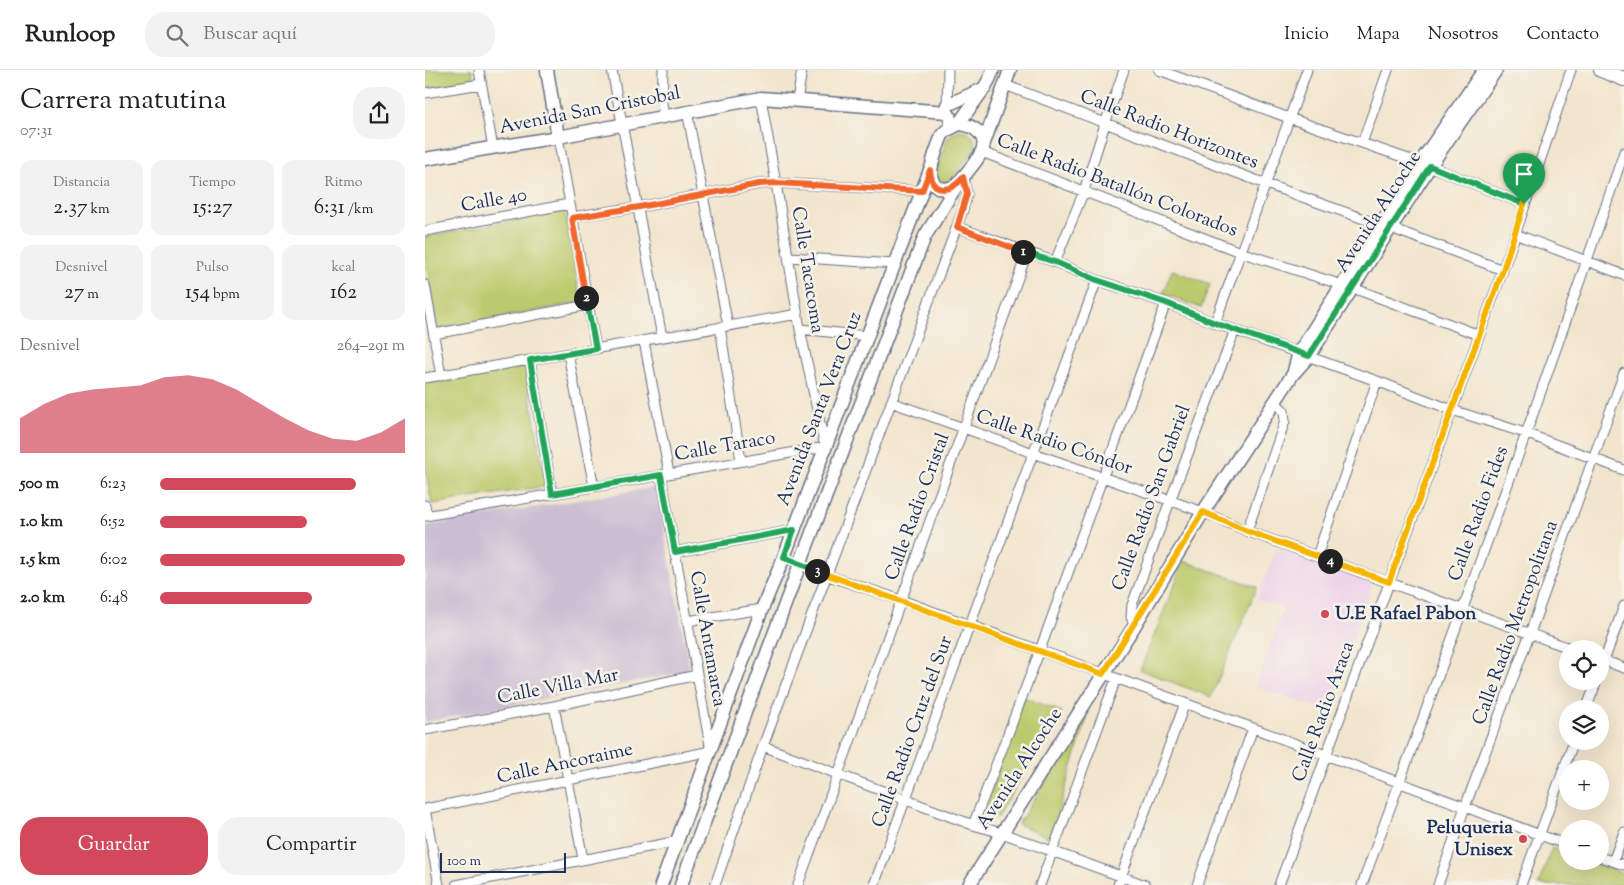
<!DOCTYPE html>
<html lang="es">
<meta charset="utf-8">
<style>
:root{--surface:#fff;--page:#f2f2f2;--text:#222;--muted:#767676;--line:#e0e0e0;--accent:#d1495b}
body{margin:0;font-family:"Sorts Mill Goudy",serif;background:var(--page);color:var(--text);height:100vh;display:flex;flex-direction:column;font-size:19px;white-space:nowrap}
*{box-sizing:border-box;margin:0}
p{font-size:16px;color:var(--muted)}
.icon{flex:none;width:28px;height:28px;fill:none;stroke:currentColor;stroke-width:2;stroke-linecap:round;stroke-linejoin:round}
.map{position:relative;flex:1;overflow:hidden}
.drawer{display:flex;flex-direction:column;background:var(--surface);width:425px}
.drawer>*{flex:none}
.buttons{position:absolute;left:1134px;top:570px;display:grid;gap:10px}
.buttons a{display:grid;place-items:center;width:50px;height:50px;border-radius:50%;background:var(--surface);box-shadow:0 5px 20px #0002;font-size:25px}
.scale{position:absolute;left:15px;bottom:12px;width:126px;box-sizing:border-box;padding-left:5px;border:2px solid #1b2f5e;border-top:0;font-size:14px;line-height:18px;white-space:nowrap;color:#1b2f5e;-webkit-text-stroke:4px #f7f3e8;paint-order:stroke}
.pin{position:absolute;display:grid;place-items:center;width:42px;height:42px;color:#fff;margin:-51px -21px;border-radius:50% 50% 50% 0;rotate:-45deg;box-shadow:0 0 5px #0007}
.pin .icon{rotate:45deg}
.km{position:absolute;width:25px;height:25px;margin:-12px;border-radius:50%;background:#222;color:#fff;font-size:14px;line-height:25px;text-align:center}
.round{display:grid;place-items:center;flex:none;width:52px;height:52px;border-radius:20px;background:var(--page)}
.overview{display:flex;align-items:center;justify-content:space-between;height:85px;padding:0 20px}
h1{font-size:28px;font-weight:600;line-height:38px}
.stats{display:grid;grid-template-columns:repeat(3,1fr);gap:8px;height:85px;padding:5px 20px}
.stats div{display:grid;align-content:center;border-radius:12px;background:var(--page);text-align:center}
.stats b{font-size:21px;font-weight:600}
.stats small{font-size:14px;font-weight:400}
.stats p{font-size:14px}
.chart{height:140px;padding:10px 20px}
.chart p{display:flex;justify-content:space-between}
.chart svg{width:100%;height:90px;margin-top:5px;fill:var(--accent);opacity:.7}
.primary-button{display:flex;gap:10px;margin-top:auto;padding:10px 20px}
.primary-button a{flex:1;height:58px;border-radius:20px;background:var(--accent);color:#fff;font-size:20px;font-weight:600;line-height:58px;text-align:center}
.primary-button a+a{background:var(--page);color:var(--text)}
ul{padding:0 20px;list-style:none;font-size:16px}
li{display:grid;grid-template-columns:80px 60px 1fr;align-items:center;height:38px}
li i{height:12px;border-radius:6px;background:var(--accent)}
header{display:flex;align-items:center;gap:30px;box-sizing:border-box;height:70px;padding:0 25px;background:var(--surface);border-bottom:1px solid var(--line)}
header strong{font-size:24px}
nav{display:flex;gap:28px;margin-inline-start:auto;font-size:18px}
.search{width:350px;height:45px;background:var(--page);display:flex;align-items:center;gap:12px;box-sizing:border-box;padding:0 18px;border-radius:20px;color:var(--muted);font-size:19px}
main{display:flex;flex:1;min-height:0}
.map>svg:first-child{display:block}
</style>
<header>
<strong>Runloop</strong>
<div class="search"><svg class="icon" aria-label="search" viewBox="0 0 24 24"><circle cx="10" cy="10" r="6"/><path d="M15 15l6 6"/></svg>Buscar aquí</div>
<nav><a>Inicio</a><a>Mapa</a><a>Nosotros</a><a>Contacto</a></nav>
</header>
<main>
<section class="drawer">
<div class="overview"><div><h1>Carrera matutina</h1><p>07:31</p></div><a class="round"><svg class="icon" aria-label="share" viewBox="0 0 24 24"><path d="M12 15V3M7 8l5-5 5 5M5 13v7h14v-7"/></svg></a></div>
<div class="stats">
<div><p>Distancia</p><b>2.37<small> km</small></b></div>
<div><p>Tiempo</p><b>15:27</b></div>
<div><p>Ritmo</p><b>6:31<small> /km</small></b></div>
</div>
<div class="stats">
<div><p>Desnivel</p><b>27<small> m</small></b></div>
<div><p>Pulso</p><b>154<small> bpm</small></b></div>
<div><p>kcal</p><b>162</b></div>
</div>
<div class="chart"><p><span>Desnivel</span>264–291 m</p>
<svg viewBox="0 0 160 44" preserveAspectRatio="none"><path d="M0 44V27L10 20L20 15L30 13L40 12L50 11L60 7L70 6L80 8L90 13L100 20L110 27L120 33L130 37L140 38L150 34L160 27V44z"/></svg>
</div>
<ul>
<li><b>500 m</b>6:23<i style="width:80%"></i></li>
<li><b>1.0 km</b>6:52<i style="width:60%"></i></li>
<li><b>1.5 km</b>6:02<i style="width:100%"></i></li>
<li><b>2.0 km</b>6:48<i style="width:62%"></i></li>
</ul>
<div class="primary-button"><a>Guardar</a><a>Compartir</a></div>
</section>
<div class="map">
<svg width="1199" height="815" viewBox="0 0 1199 815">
<rect width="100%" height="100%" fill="#f7f3e8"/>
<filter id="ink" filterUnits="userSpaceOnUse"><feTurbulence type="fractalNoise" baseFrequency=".02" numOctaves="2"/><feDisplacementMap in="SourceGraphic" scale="10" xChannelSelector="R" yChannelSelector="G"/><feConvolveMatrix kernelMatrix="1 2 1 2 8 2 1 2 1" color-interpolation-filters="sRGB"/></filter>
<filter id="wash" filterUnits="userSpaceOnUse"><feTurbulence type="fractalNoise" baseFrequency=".0096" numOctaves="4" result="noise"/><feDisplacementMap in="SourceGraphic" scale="20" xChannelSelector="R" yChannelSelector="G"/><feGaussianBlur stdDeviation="1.12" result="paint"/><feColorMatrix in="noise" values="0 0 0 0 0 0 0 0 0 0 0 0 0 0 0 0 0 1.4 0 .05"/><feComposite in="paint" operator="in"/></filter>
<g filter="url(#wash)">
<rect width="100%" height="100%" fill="#f2e5cd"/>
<path fill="#edd1e9" d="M851,479L945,513L947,515L903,641L830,617L858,539L832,529Z"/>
<path fill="#ccbfd4" d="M231,417L265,601L0,652V456Z"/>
<path fill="#bbca6c" stroke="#6b7c65" d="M0,0H47L48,11L0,19Z
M534,60C545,62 549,65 551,77L527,109L524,112L514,110L511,101L523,67Z
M138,141L140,144L156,232L12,260L0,191V167Z
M747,200L785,214L776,238L738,223Z
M100,296L121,416L7,434L0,399V314Z
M759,491L832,517L786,627L715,600Z
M598,627L637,642L571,749L558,744Z
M662,648L625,768L593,754Z
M1127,778L1142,783V791H1164L1199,804V815H1113Z"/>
</g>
<g filter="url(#ink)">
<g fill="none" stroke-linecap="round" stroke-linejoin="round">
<defs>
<path id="street" d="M54,0L68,78
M187,0L237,267
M238,0L237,33L239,47
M734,0L864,48L995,93
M580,15L841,114L956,155
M0,23L56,14
M372,31L377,0
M522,40L523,0
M262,41L303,256
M133,67L171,279
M937,73L963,0
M557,82L815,182L917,215
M1005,96L1099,134
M147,147L214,137L334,114L351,113L497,121
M532,157L630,192L672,210L741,233L790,253L952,311L1027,340L1100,363L1199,400
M966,158L1078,200
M0,161L144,134
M1090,164L1199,205
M364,187L469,194
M630,192L659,121L680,54L699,0
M0,215L16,306
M928,218L1054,265
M790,253L882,0
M295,257L316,391
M375,259L442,266
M9,264L163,235
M219,271L244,403
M143,284L169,417
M105,290L127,424
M0,308L373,244
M466,332L608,383L778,442L822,461L1147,579
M0,435L2,446
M0,446L400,377L375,259L351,113L336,28
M822,461L860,351L859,341L850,332
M250,482L369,460
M892,486L952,311
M359,487L401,505L476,530L828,658L1142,775
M262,551L337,539
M710,555L706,547L707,535L745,431L810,260
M1175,589L1199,598
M1175,602L1199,536
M129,636L158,789
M1161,639L1172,611
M0,660L129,636L272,605
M338,676L548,755L577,763L720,815
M0,739L286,681L236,405
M0,739L14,815
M548,755L615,580L741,233
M1175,787L1199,795
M1188,791L1199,762
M31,815L253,771
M290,815L338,676L538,140L542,124L538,107
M373,815L602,183
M449,815L672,210
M615,815L691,609
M693,815L760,633
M772,815L828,658
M854,815L1078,200L1146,0
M937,815C1026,571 1116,328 1199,82
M1013,815L1040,737L1105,563L1199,303
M1096,815L1149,671"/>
<path id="secondary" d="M122,0L133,67
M522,35L560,18
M534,54C549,55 565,66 556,83C550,94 539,105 532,115C526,118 519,121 513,117C497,108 513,78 517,65L521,61Z
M534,54C545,35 561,21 568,0
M559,73L585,0
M0,89L133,67L336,28L522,42L524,45L527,57
M869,301L874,282L995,93L1059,0
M236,815L337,539L359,487L505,100
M256,815L375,494L500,166L532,115
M544,815L710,555L778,442L868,304L884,286L1005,96L1071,0"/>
<path id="primary" d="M1176,0L1199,9"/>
</defs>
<use href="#street" stroke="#666f85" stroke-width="11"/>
<use href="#secondary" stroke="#666f85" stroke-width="15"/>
<use href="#primary" stroke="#666f85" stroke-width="16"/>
<use href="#street" stroke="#fff" stroke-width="9"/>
<use href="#secondary" stroke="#fff" stroke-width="12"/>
<use href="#primary" stroke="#fff" stroke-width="14"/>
</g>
</g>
<g fill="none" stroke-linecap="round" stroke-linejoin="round" filter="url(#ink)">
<defs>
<path id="split-1" d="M598,182L630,192L672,210L741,233L790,253L884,286L1005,96L1099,134"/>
<path id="split-2" d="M161,228L147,148L214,137L334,114L352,113L497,121L505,100C507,125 526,123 538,107L542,124L532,157L598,182"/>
<path id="split-3" d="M161,228L171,279L105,290L127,424L236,405L250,482L369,460L359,487L392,501"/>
<path id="split-4" d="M392,501L678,604L778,442L822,461L905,491"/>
<path id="split-5" d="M905,491L964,512L1078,200L1099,134"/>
</defs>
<use href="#split-1" stroke="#fff" stroke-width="10"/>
<use href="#split-2" stroke="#fff" stroke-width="10"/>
<use href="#split-3" stroke="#fff" stroke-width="10"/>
<use href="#split-4" stroke="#fff" stroke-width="10"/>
<use href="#split-5" stroke="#fff" stroke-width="10"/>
<use href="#split-1" stroke="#22a559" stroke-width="6"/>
<use href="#split-2" stroke="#f0652b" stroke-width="6"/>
<use href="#split-3" stroke="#22a559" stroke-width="6"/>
<use href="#split-4" stroke="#f5b400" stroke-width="6"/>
<use href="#split-5" stroke="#f5b400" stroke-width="6"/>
</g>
<g fill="#d1495b" stroke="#f7f3e8" stroke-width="2">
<circle cx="900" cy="544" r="5"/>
<circle cx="1098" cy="769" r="5"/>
</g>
<g text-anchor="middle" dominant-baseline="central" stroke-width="5" stroke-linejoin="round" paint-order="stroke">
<g font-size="19" fill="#1b2f5e" stroke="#f7f3e8">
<text transform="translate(165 41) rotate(-11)">Avenida San Cristobal</text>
<text transform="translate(744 60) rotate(21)">Calle Radio Horizontes</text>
<text transform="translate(692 116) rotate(21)">Calle Radio Batallón Colorados</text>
<text transform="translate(69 131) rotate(-10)">Calle 40</text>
<text transform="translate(954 142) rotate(-57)">Avenida Alcoche</text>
<text transform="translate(382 200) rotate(81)">Calle Tacacoma</text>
<text transform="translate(395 339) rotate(-69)">Avenida Santa Vera Cruz</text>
<text transform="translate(629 373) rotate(19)">Calle Radio Cóndor</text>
<text transform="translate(300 377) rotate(-10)">Calle Taraco</text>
<text transform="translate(727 428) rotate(-70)">Calle Radio San Gabriel</text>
<text transform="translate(493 437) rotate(-70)">Calle Radio Cristal</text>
<text transform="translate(1054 444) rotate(-70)">Calle Radio Fides</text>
<text transform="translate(1091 553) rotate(-70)">Calle Radio Metropolitana</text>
<text transform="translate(282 569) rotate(80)">Calle Antamarca</text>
<text transform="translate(133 617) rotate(-11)">Calle Villa Mar</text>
<text transform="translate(899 642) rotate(-70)">Calle Radio Araca</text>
<text transform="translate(488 662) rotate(-70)">Calle Radio Cruz del Sur</text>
<text transform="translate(140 694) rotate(-12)">Calle Ancoraime</text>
<text transform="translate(595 699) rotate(-57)">Avenida Alcoche</text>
</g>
<g font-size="19" font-weight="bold" fill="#1b2f5e" stroke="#f7f3e8" text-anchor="start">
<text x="910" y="544">U.E Rafael Pabon</text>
<text x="1088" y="758" text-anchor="end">Peluqueria<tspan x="1088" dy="22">Unisex</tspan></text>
</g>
</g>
</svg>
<div class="buttons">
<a><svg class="icon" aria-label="locate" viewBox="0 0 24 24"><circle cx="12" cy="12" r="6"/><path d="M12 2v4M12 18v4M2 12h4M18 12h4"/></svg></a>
<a><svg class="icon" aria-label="layers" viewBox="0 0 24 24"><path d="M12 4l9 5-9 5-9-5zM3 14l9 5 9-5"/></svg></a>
<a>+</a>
<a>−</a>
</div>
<div class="scale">100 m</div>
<div class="pin" style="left:1099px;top:134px;background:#1e9e55"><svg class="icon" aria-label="arrive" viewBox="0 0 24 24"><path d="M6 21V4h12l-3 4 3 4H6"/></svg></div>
<b class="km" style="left:598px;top:182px">1</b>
<b class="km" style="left:161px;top:228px">2</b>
<b class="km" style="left:392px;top:501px">3</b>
<b class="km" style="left:905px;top:491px">4</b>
</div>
</main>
